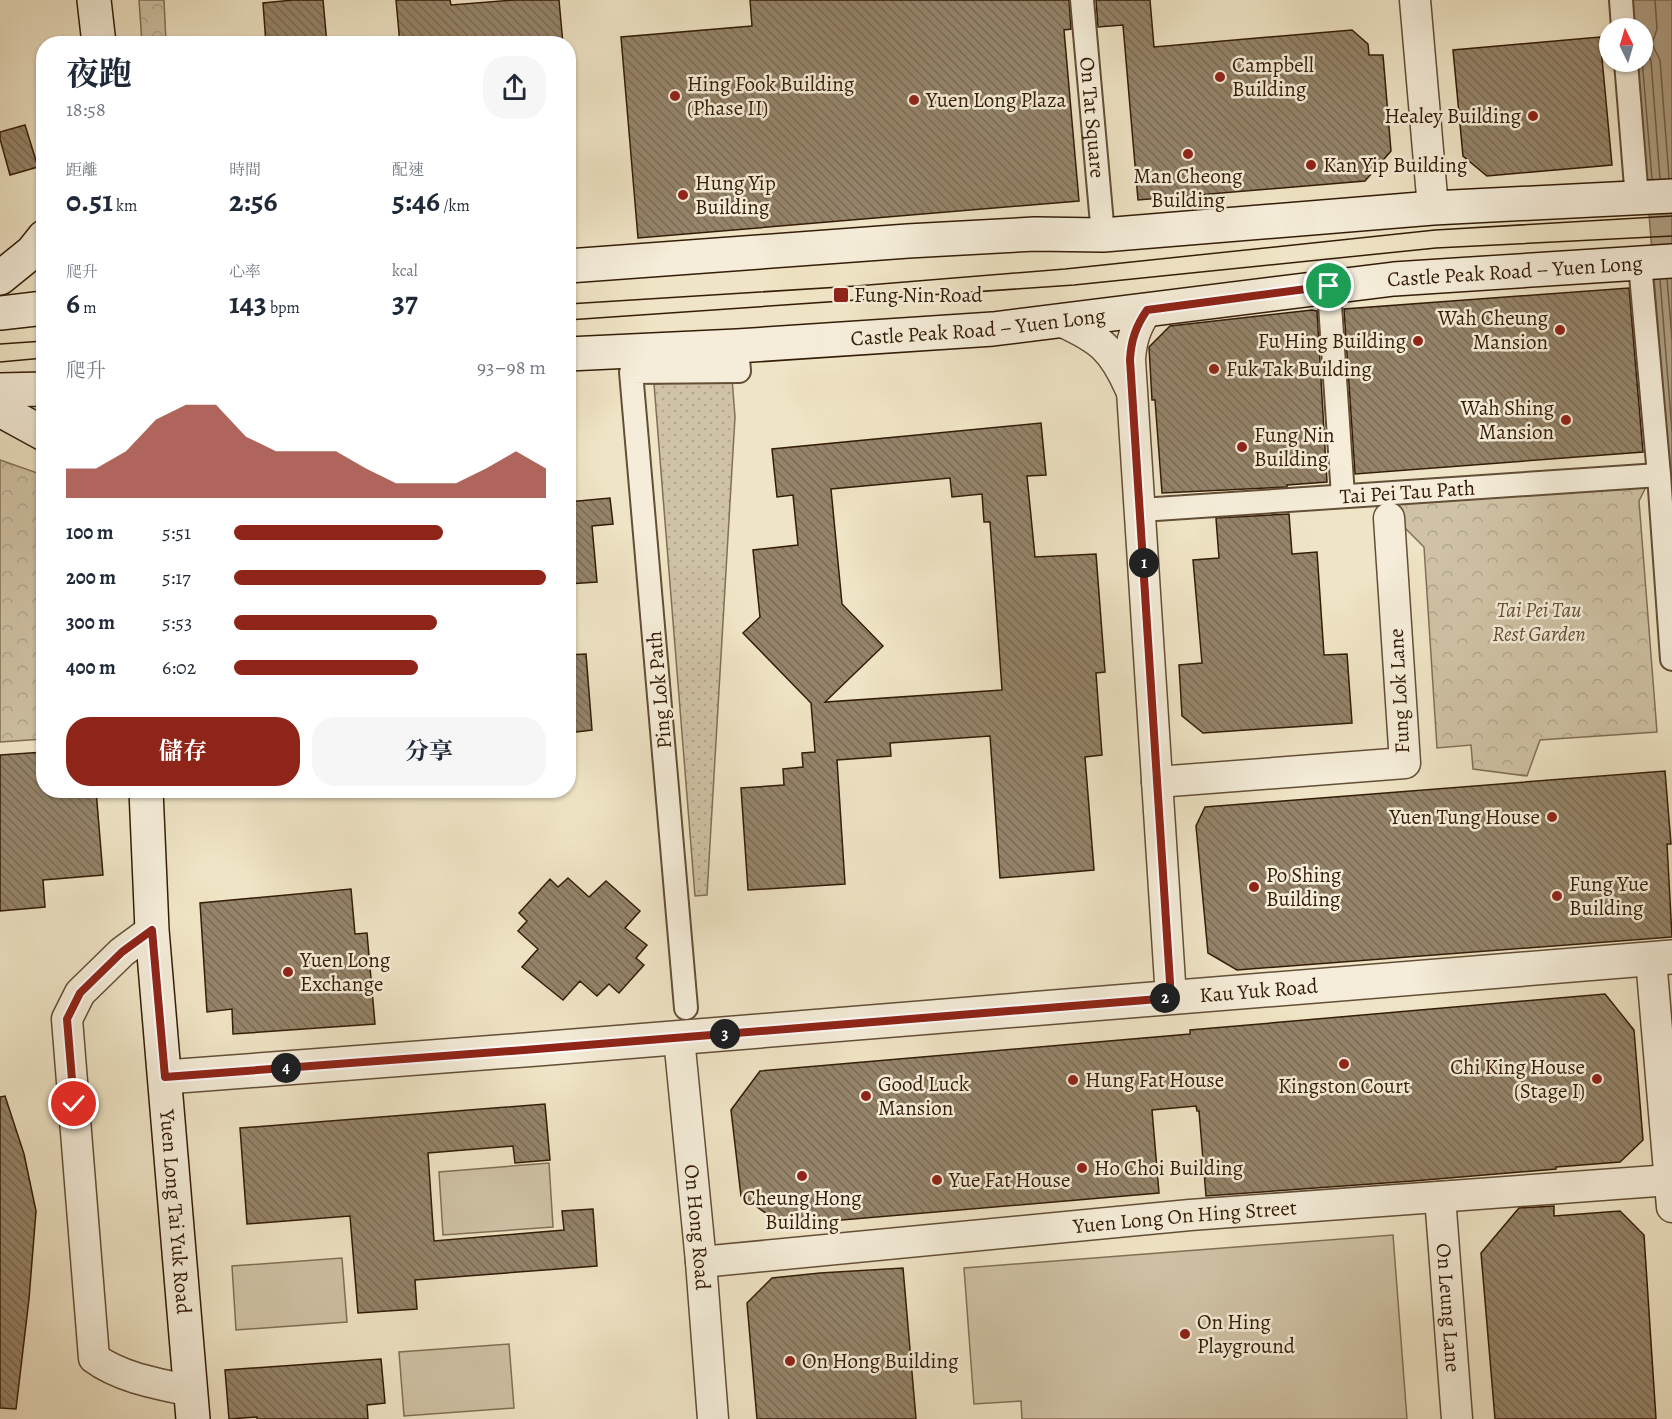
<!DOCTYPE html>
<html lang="zh-TW">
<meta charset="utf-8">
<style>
:root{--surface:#fff;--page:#f6f6f7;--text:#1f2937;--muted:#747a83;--accent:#8f2418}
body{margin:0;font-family:Alegreya,"Noto Serif TC",serif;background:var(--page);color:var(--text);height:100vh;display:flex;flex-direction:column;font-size:22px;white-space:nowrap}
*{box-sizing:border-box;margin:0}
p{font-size:20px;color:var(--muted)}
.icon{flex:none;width:33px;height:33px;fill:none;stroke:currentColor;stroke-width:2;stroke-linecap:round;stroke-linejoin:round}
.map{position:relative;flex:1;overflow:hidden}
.sheet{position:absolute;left:36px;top:36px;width:540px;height:762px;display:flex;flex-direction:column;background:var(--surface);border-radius:24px;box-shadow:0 2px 4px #0004}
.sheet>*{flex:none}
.needle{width:39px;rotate:355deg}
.fabs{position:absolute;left:1599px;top:18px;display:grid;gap:12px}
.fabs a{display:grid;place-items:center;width:54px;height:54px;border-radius:50%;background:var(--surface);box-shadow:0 2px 4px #0004;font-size:30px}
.pin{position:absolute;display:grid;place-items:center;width:51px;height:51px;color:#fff;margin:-26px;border:3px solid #fff;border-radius:50%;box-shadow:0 2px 6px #0007}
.km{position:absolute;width:30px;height:30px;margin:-15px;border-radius:50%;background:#222;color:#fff;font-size:16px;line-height:30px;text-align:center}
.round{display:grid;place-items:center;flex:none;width:63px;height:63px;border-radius:24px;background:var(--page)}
.head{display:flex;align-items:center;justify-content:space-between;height:102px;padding:0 30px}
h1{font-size:33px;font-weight:700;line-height:45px}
.metrics{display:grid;grid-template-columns:repeat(3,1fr);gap:9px;height:102px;padding:6px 30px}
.metrics div{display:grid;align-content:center}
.metrics b{font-size:30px;font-weight:700}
.metrics small{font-size:16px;font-weight:400}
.metrics p{font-size:16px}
.chart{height:168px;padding:12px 30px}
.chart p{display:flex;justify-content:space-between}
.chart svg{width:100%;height:108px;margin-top:6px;fill:var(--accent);opacity:.7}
.cta{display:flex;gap:12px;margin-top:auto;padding:12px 30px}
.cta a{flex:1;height:69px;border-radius:24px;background:var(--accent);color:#fff;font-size:24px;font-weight:700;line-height:69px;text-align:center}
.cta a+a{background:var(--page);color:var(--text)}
ul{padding:0 30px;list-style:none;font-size:20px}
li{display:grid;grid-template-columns:96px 72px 1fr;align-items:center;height:45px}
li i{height:15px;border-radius:8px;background:var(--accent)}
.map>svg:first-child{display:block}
</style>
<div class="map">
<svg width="1672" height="1419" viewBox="0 0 1672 1419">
<defs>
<pattern id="forest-crowns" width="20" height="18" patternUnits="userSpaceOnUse" patternTransform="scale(1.5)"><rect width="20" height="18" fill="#cfc2a5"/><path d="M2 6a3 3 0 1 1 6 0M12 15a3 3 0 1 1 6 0" fill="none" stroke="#b2a68d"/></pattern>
<pattern id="garden-dots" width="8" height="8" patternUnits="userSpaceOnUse" patternTransform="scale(1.5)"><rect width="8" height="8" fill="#cfc2a5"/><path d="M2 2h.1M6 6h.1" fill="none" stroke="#b2a68d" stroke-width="1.8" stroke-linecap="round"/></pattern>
<pattern id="building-back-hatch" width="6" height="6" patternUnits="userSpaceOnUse" patternTransform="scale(1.5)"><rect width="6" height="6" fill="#95846a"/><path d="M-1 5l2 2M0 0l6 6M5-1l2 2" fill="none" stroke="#7a6b55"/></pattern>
</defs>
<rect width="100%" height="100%" fill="#efe4c5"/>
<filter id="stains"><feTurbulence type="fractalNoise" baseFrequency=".00333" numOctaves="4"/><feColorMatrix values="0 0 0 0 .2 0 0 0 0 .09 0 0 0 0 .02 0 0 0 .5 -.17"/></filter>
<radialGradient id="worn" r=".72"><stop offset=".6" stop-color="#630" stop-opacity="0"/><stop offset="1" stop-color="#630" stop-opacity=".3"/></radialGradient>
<path fill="#cfc2a5" stroke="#826f56" stroke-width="1.5" d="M549,1163L553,1227L443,1235L439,1172Z
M1393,1235L1407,1419H1022L1021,1401L974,1404L964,1268Z
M342,1258L347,1322L236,1330L232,1266Z
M509,1344L514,1408L404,1416L399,1352Z"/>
<path fill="url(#forest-crowns)" stroke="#826f56" stroke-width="1.5" d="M139,0H164L166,43H142Z
M0,460L43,475V739L0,742Z
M1534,475L1646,487L1639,501L1657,732L1540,740L1527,776L1473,769L1471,745L1437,748L1424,547L1390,513L1397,482Z"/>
<path fill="url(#garden-dots)" stroke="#826f56" stroke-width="1.5" d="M732,378L735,417L707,895L695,896L654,384Z"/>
<path fill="#afa084" stroke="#7e6b52" stroke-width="1.5" d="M1633,0H1672V505L1637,62H1642V28H1635Z"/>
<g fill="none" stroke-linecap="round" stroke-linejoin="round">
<path stroke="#725e46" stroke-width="1.5" d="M1655,0L1657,29L1652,44L1660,60L1669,178
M1642,50L1648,54L1651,61L1660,179
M1642,59L1652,179
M1667,279L1672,339
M1660,280L1672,431"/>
</g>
<path fill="url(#building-back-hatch)" stroke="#341c07" stroke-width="1.5" fill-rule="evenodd" d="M293,0H323L327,44H266L263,3Z
M396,0H450L451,5L514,0H559L563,44H400Z
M750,0H1069L1071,29L1064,30L1079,201L638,238L621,37L752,26Z
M1096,0H1150L1154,47L1352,30L1368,44L1369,55H1383L1391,151L1365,181L1138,200L1123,25L1098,27Z
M1600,37L1612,165L1487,176L1463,156L1453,50Z
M25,125L38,167L10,175L0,139V132Z
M1629,288L1643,452L1355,474L1344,309Z
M1312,310L1317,311L1327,482L1287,485V487L1162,493L1155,400H1152L1149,347L1170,326Z
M1041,423L1046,475L1027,476L1035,557L1096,554L1105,672L1096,673L1102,755L1085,757L1094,870L1000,878L990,736L890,743L891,756L837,760L845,884L748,890L741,788L784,785L783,769L803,767L802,753L815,752L811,703L743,633L760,617L753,550L798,545L793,495L777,497L772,449ZM950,478L952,497L982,494L984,522H990L1002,690L825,702L883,646L842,604L831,489Z
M610,498L613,524L592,526L597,582L568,584V502Z
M1289,514L1292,554L1317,552L1324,655L1347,654L1352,723L1203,733L1182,716L1179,665L1202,663L1193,560L1219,558L1216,518Z
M586,654L592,730L568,733V655Z
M44,752V790H96L103,875L43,880L45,907L0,911V755Z
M1665,771L1671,844H1667L1672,937L1237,970L1208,953L1196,826L1205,807Z
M568,878L589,897L606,881L640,911L625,928L647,945L636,958L644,965L619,993L609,984L597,996L580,981L563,1000L522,967L538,949L518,931L527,921L519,913L550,879L558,887Z
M351,889L355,934L367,933L375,1024L233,1034L232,1009L207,1012L200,903Z
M1605,994L1634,1030L1643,1140L1620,1162L1556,1167V1169L1413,1181L1206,1196L1199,1111H1197L1196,1106L1152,1110L1159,1193L783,1225L741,1196L731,1110L760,1071L1190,1034V1030Z
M5,1096L24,1154L36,1211L29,1299L16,1409L0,1408V1097Z
M545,1104L550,1160L515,1163L513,1146L428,1153L434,1241L564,1230L562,1211L593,1209L597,1266L415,1280L417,1309L358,1313L350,1216L247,1224L240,1128Z
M1554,1206V1216L1620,1211L1644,1235L1656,1419H1495L1481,1253L1519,1208Z
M903,1268L916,1419H757L747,1303L772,1278L820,1273Z
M381,1359L385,1403L367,1405L368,1419H257V1417L229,1419L225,1370Z"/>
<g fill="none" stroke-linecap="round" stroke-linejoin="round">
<defs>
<g id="pedestrian">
<path id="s1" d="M1082,0L1103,235"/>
<path d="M1621,0L1623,28"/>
<path d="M1626,62L1637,199"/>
<path d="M1640,264L1659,475L1672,659"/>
<path d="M1330,305L1343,496"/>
<path id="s2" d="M1156,509L1659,475"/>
<path d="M686,1008L631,372L739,371L737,346"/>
</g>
<g id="minor">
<path d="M1415,0L1433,208"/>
<path d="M1147,310C1136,326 1131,340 1130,360L1171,998"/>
<path d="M1063,322C1100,339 1113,349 1130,388"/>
<path d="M1157,782L1405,763L1389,518"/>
<path d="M152,930L122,952L80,993L67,1019L94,1358C121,1378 159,1384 191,1391"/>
<path d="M1651,959L1672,1207"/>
<path id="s3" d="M679,1038L701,1262L713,1419"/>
<path id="s4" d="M1440,1197L1457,1419"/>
<path id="s5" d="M701,1262L1190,1215L1670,1180"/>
</g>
<g id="tertiary">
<path id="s6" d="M166,1077L537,1049L1672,957"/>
</g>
<g id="secondary">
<path d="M94,0L99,44"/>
<path d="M568,266L908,241L1035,234L1103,235L1433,208L1672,196"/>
<path d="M0,278L32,252L44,237"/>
<path d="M0,313L44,308"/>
<path id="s7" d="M568,354L737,346L993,329L1394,279L1672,261"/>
<path d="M0,390L44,389"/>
<path d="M0,410L44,434"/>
<path id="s8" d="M146,790L152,930L193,1419"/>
</g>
</defs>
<use href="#pedestrian" stroke="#634e36" stroke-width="26"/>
<use href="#minor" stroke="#634e36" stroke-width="33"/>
<use href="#tertiary" stroke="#634e36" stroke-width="36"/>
<use href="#secondary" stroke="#341c07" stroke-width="36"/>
<use href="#pedestrian" stroke="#f5edd9" stroke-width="22"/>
<use href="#minor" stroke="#f5edd9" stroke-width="30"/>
<use href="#tertiary" stroke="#f5edd9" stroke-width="33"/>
<use href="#secondary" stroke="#f5edd9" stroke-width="33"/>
<path stroke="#341c07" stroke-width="1.5" d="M568,304L856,286L1065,269L1435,230L1672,216
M568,320L1074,285L1436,248L1672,236
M0,344L44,341
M0,362L44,358"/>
</g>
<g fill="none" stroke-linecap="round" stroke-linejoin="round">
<defs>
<path id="route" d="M74,1104L67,1019L80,993L122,952L152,930L165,1077L537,1049L1171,998L1130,360C1131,340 1136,326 1147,310L1329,286"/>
</defs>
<use href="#route" stroke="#fff" stroke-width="12"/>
<use href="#route" stroke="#8f2418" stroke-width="8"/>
</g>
<g fill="#8f2418" stroke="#f5edd9" stroke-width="2">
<circle cx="1220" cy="77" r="6"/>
<circle cx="675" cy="96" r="6"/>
<circle cx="914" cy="100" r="6"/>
<circle cx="1533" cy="116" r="6"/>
<circle cx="1188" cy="154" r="6"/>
<circle cx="1311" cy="165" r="6"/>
<circle cx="683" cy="195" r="6"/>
<rect x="833" y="287" width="16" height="16" rx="3"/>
<circle cx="1560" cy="330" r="6"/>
<circle cx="1418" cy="341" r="6"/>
<circle cx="1214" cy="369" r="6"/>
<circle cx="1566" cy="420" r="6"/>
<circle cx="1242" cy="447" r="6"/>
<circle cx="1552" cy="817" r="6"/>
<circle cx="1254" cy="887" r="6"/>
<circle cx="1557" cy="896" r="6"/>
<circle cx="288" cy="972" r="6"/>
<circle cx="1344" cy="1064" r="6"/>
<circle cx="1597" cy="1079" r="6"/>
<circle cx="1073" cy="1080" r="6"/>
<circle cx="866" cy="1096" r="6"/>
<circle cx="1082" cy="1168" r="6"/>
<circle cx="802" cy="1176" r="6"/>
<circle cx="937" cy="1180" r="6"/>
<circle cx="1185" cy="1334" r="6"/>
<circle cx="790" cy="1361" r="6"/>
</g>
<g text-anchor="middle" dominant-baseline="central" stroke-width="5" stroke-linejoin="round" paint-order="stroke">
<g font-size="21" fill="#341c07" stroke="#f5edd9" text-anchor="start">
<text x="1232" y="65">Campbell<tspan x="1232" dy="24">Building</tspan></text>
<text x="687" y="84">Hing Fook Building<tspan x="687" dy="24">(Phase II)</tspan></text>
<text x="926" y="100">Yuen Long Plaza</text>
<text x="1521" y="116" text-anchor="end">Healey Building</text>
<text x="1323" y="165">Kan Yip Building</text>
<text x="1188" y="176" text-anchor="middle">Man Cheong<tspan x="1188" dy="24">Building</tspan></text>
<text x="695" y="183">Hung Yip<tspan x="695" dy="24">Building</tspan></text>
<text x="854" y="295">Fung Nin Road</text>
<text x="1548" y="318" text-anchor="end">Wah Cheung<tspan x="1548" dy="24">Mansion</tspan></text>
<text x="1406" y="341" text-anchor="end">Fu Hing Building</text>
<text x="1226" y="369">Fuk Tak Building</text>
<text x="1554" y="408" text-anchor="end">Wah Shing<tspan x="1554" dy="24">Mansion</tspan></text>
<text x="1254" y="435">Fung Nin<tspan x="1254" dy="24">Building</tspan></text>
<text x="1540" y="817" text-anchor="end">Yuen Tung House</text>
<text x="1266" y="875">Po Shing<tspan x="1266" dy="24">Building</tspan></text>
<text x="1569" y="884">Fung Yue<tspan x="1569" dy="24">Building</tspan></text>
<text x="300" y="960">Yuen Long<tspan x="300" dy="24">Exchange</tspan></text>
<text x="1585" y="1067" text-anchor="end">Chi King House<tspan x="1585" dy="24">(Stage I)</tspan></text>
<text x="1085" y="1080">Hung Fat House</text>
<text x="878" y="1084">Good Luck<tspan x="878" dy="24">Mansion</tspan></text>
<text x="1344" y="1086" text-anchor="middle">Kingston Court</text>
<text x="1094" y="1168">Ho Choi Building</text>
<text x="949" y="1180">Yue Fat House</text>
<text x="802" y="1198" text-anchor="middle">Cheung Hong<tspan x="802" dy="24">Building</tspan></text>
<text x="1197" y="1322">On Hing<tspan x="1197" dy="24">Playground</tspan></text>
<text x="802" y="1361">On Hong Building</text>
</g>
<g font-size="21" fill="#341c07" stroke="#f5edd9">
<text stroke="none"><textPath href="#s1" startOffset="118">On Tat Square</textPath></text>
<text stroke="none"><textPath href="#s7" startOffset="951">Castle Peak Road – Yuen Long</textPath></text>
<text stroke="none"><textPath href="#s7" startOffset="411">Castle Peak Road – Yuen Long</textPath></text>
<text stroke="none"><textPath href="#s2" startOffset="252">Tai Pei Tau Path</textPath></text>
<text transform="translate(659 690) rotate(-95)">Ping Lok Path</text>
<text transform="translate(1399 691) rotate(-93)">Fung Lok Lane</text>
<text stroke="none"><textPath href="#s6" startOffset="1096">Kau Yuk Road</textPath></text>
<text stroke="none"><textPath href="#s8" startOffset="423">Yuen Long Tai Yuk Road</textPath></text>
<text stroke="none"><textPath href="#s5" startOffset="486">Yuen Long On Hing Street</textPath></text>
<text stroke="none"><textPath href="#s3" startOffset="190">On Hong Road</textPath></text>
<text stroke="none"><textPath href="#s4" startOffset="111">On Leung Lane</textPath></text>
</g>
<g font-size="21" font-style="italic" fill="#624e36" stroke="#f5edd9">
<text x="1539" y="610">Tai Pei Tau<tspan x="1539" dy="24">Rest Garden</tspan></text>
</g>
</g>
<rect width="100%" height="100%" filter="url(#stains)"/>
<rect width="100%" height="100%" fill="url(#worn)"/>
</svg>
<div class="fabs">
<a><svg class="needle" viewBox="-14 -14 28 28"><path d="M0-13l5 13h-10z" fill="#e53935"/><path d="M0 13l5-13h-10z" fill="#747a83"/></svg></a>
</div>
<div class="pin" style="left:1329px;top:286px;background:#1e9e55"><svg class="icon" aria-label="arrive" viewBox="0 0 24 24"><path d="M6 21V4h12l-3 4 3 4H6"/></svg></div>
<div class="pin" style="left:74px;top:1104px;background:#d93025"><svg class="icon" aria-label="check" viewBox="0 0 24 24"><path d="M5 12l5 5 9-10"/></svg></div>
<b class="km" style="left:1144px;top:563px">1</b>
<b class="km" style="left:1165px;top:998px">2</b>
<b class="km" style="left:725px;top:1034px">3</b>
<b class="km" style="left:286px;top:1068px">4</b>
<section class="sheet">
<div class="head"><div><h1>夜跑</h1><p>18:58</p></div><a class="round"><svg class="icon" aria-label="share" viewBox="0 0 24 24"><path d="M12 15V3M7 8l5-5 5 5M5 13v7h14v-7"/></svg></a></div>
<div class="metrics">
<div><p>距離</p><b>0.51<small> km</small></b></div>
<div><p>時間</p><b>2:56</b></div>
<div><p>配速</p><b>5:46<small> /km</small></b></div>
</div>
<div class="metrics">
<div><p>爬升</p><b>6<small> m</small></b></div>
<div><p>心率</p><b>143<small> bpm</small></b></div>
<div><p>kcal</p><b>37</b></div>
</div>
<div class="chart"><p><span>爬升</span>93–98 m</p>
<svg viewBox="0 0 160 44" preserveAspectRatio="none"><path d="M0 44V32L10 32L20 25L30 12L40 6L50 6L60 19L70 25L80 25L90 25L100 32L110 38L120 38L130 38L140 32L150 25L160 32V44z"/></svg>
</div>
<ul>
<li><b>100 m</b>5:51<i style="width:67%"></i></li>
<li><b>200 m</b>5:17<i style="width:100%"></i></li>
<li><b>300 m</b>5:53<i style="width:65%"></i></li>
<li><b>400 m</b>6:02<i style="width:59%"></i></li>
</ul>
<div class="cta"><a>儲存</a><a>分享</a></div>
</section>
</div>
